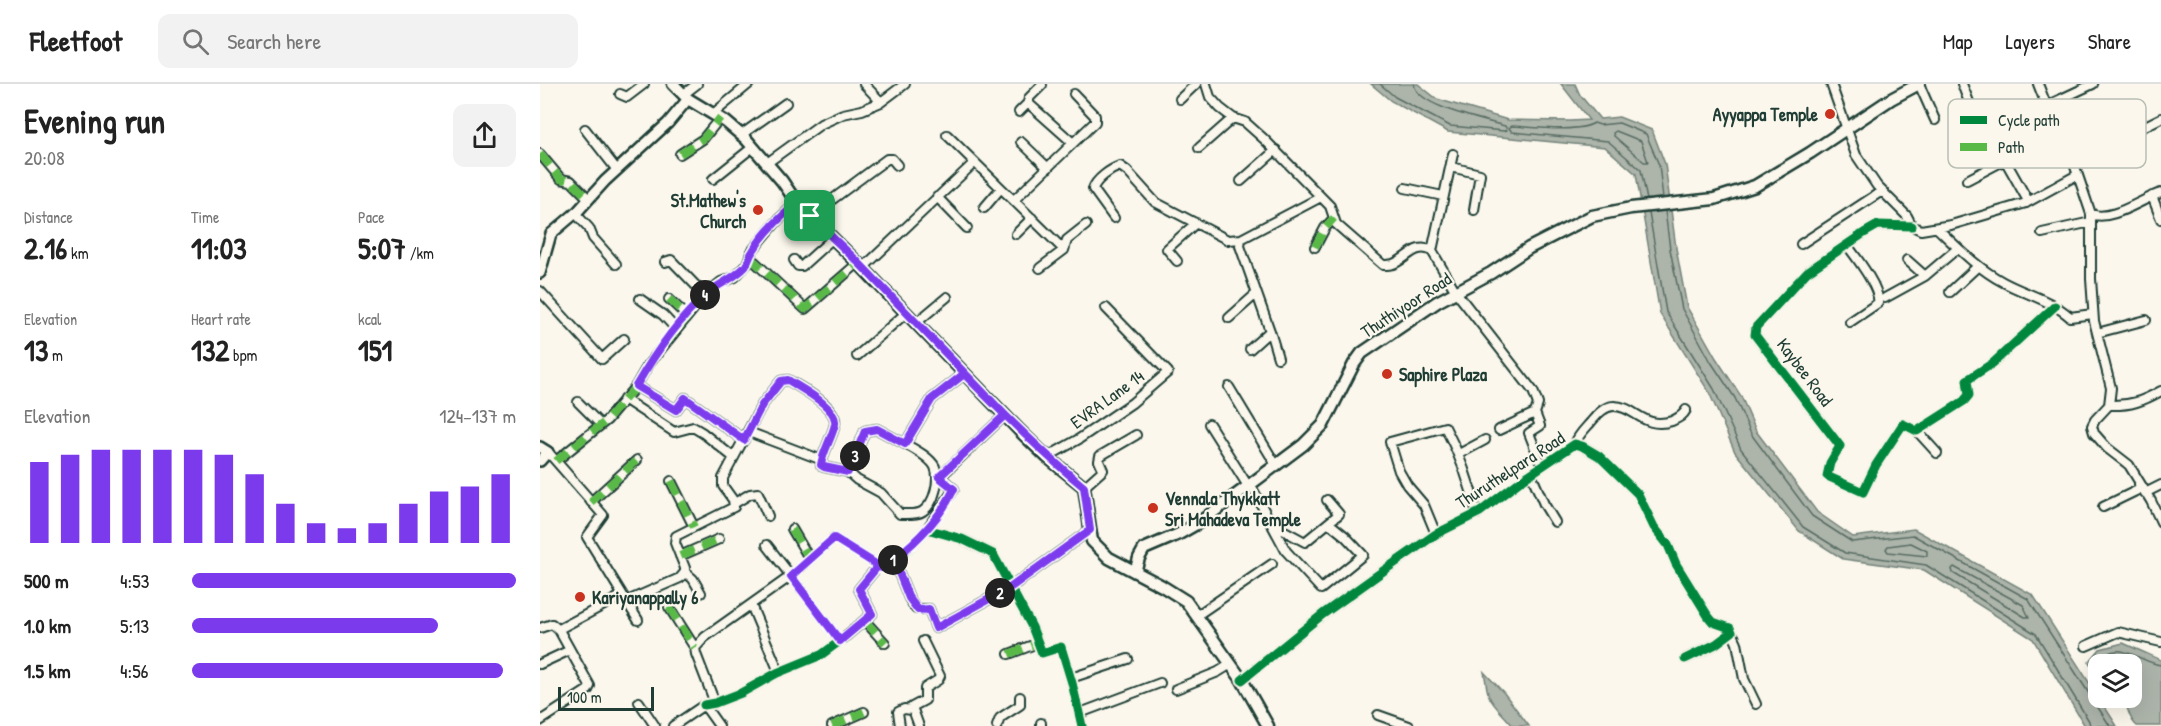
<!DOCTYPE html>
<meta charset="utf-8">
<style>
:root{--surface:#fff;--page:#f2f2f2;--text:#222;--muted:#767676;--line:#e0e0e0;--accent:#7c3aed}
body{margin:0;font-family:"Patrick Hand",sans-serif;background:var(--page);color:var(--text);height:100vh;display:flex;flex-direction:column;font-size:22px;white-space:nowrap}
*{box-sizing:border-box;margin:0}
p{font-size:20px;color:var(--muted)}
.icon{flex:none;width:33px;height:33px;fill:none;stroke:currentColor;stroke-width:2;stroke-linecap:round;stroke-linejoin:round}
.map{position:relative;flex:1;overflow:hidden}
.drawer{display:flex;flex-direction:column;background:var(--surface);width:540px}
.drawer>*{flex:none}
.tools{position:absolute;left:1548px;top:570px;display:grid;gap:12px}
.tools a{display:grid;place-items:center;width:54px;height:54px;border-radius:12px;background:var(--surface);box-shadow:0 6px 24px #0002;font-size:30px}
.scale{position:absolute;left:18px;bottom:15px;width:96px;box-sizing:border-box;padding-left:6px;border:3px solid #1f3d34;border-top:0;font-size:16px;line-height:21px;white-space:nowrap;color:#1f3d34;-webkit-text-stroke:4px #fbf7ec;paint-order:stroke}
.pin{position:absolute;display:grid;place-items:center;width:51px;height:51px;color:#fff;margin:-26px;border-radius:12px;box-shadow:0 3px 9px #0006}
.km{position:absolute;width:30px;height:30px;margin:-15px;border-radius:50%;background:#222;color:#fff;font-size:16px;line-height:30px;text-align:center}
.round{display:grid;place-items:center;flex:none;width:63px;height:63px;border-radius:12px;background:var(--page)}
.headline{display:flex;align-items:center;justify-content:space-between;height:102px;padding:0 24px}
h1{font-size:33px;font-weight:700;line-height:45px}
.stats{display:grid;grid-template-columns:repeat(3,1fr);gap:9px;height:102px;padding:6px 24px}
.stats div{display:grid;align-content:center}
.stats b{font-size:30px;font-weight:700}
.stats small{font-size:16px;font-weight:400}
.stats p{font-size:16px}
.chart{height:168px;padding:12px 24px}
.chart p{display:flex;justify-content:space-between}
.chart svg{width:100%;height:108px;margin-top:6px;stroke:var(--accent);stroke-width:6}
ul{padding:0 24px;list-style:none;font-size:20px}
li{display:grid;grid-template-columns:96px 72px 1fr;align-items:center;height:45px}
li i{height:15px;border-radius:8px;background:var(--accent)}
header{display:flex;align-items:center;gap:36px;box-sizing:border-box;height:84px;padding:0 30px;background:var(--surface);border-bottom:2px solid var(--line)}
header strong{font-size:28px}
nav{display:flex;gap:33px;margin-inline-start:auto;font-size:21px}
.search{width:420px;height:54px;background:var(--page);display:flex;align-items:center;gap:15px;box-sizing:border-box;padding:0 21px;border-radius:12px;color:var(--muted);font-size:22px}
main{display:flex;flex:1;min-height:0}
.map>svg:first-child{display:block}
</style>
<header>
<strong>Fleetfoot</strong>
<div class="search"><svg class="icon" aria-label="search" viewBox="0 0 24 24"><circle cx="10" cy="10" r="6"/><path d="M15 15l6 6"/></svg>Search here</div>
<nav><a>Map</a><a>Layers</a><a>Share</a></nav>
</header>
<main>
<section class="drawer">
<div class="headline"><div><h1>Evening run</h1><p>20:08</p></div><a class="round"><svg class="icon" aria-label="share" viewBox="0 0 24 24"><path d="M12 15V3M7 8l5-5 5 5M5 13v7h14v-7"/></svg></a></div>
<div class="stats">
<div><p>Distance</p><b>2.16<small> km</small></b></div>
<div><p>Time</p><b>11:03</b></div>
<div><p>Pace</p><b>5:07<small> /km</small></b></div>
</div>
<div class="stats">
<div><p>Elevation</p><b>13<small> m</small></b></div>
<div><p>Heart rate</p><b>132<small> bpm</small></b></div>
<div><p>kcal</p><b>151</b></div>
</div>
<div class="chart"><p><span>Elevation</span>124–137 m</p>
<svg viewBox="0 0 160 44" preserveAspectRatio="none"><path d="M5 44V11M15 44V8M25 44V6M35 44V6M45 44V6M55 44V6M65 44V8M75 44V16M85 44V28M95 44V36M105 44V38M115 44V36M125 44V28M135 44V23M145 44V21M155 44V16"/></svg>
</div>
<ul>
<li><b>500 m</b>4:53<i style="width:100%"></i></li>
<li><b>1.0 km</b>5:13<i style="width:76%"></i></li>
<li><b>1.5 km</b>4:56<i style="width:96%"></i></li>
</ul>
</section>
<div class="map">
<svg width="1621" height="642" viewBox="0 0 1621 642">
<rect width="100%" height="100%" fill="#fbf7ec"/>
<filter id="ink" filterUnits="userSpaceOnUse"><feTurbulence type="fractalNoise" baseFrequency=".0167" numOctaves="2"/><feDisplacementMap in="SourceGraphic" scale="12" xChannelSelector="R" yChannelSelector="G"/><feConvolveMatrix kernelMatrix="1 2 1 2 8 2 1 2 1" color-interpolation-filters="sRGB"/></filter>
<g filter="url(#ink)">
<path fill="#adb4aa" stroke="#74847b" stroke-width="1.5" d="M831,0H878L897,15L968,36L1030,37L1049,36L1021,0H1035L1040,11L1060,35L1079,33L1112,46L1125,80L1136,164L1147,223L1176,274L1201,312L1216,347L1277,428L1313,453L1374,445L1493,511L1577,642H1545L1493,555L1384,486L1303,475L1259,447L1195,368L1169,308L1120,230L1096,90L1065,63L908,48L851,17Z
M1583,559L1621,576V642H1597C1587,634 1590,622 1580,614H1592V580H1558V592L1549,578L1560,565Z
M944,588L964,609L989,642H973C966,633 952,621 949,612C946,605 946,596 944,588Z"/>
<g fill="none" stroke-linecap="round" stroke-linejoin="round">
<path stroke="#586d63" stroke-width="1.5" d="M840,0L855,13L910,42L964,47L967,46L965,42C945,36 877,23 874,0
M1076,47L1101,57L1108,78H1104L1074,52L1073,49Z
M1107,116L1101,86L1068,57L972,48L969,44L972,42C992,43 1038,49 1054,39L1060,41L1079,39L1106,50L1119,81L1123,114
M1125,127L1130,165L1142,225L1171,278L1195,314L1211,350L1272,432L1312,458L1373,451L1488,515L1570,642
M1109,129L1126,228L1174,305L1201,365L1263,443L1305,469L1386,481L1496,550L1549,637L1550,642
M1371,459L1387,467V472L1348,468L1346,465L1348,462Z
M1414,483L1483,521L1489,533H1485L1413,489L1412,485Z
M1558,581V577C1579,553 1598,578 1621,581"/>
<defs>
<path id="minor" d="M324,0L341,18
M666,0L670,13L680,24L693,34L705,38L724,55L790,122L796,140L843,181C846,181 850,181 853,180C867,175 876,158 892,167L916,208L993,307L998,320L995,329L959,346
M1291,0L1316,71L1337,102L1367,132L1372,142L1381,146L1411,141L1486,119L1537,91
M1379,0L1395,36
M1422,0L1434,31
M1498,0L1509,28L1525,53L1551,130V195L1554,237L1571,304L1569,321L1555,336L1552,342L1554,349L1567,364L1589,381L1611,417L1621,438
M502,1L489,14L488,19L533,59
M80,10L87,13L104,0
M144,10L157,0
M640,15L656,0
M1506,22L1553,0
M479,28L488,19
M173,30L209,0
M45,45L77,86
M201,51L246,19
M407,51L524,166
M481,58L508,84
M659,64L693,34
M0,70L21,95L31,97L49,115
M140,70L163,55L180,34
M1531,70L1568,56L1579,55L1621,34
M227,79L281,40L303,30L322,26L341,18L365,0
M911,83L940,90L934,126
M173,95L213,63
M1427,96L1465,76L1487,115L1486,119
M701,97L736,66
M865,104L903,112
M1612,112L1621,135
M397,113L427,144
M474,116L555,38V32L534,10
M444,124L461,104
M35,129L49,144L53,154L76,180
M1551,130C1572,138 1601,115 1621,109
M270,132L347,75H352L357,81
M574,134L553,105C556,95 571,85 580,82L587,87L615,118L688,156L701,155L781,113
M1372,142L1338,141L1324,149L1267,188L1216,243L1215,251L1300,362L1290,379L1287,392L1323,408L1336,381L1363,340L1377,347L1424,317L1429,311L1427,296L1453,279L1515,222
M1397,144C1418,164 1437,184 1463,198C1485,210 1511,216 1530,233L1553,230
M1502,149L1551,138
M476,150L492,134
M701,155L700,162L730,247L710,265
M1261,160L1342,107
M1307,161C1316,173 1341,205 1338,219L1310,238
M775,163L785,144L794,134
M892,167L913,70
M209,176L215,178L265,225L318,179
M254,176L258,182H262L293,154
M1367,176L1385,192L1418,164
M637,177L627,165L656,139
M125,178L131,176L165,211
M323,184L434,79
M500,184L524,166L527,156L546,141
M0,207L62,275L84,255
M1410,208L1438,182
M1345,214L1385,192
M100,215L123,231L136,245
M129,215L147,232
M689,234L716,210
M376,239L407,213
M730,247L738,274
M1557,249L1606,236
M317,272L366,229
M96,302L136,326L145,314L204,356
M689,303L736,381
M84,315L134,348L153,343L163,349L193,373
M38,318L60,340
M1569,321C1590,322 1603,317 1621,307
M995,329L1000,342L989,349L1002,382
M669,340L708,402
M1377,347L1397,369
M214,350L282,376
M1035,360C1038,351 1045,345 1051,338C1057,331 1064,322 1074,322C1095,322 1103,346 1132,337C1138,334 1143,332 1146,326
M8,368L63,431L47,453L98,536
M919,370L945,356
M507,373L539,355L592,319L628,288L566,224
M16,377L67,336L96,302L108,281L165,211L181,198L195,193L207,180L212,167L239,135L257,119
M308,388L325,347L337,345L365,360L392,315L424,290
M991,390L1004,420L1015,438
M131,397L154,443
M710,400L746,467L781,505L823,471L805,452L789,439
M544,403L563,386L559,377L560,372L596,351
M1605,409L1621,401
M51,418L97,376
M195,419L210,410L218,409L228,432
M1563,423L1600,405L1599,400
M730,439L765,458L799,430L787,416
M252,445L269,474
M387,445L414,405L400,393L465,331
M896,450L884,421L867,401L859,387L850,358L905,343C920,371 930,399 937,430
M140,472L179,455
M347,481L359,489L369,514L376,525H389L396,544L471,503L550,446
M145,488L153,495L161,509
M85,518L140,494L145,488V484L135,459L136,452L194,423L193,416L183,402V394L222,321L241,297L248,296C261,304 298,323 295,340C292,354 283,367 281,381L284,383L308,388L317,396L341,409L360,430C367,430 378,431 383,427C395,419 400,395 395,383C390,373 374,365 365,360
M211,521L239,588
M129,523L155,564
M656,532L732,480
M325,537L345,559
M0,544L12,540L19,546
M1192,548L1197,559L1204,595L1216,620
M300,557L332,530L319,505L338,482
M1546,562L1578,548L1621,558
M469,570L498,559
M0,580L30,566
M531,594L588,575
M702,596L783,530L846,485L896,450L940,428L983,395L1035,360L1042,362L1059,372L1098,410L1114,443L1128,461L1136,480L1168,532L1173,538L1190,544L1192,548L1176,560L1145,575
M636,605L678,588L691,580
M99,618L115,642
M175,619L156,570L155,564L165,553L251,492L227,461
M164,621L175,619L201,609L237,589L281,571L300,557L251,492L294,454L342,484L366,466L387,445L422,455L453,470L492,543L502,569L521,563L532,599L542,642
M540,629L620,599
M838,631L869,642
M0,637L48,606L50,602L19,546L21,544L81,512
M501,639V642
M133,642L164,621L179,642
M292,642L324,628
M360,642L358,628L364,625L372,626
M379,642L372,623L385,616V604L398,596L400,592L383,557
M457,642L460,634L480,621V613"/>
<path id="tertiary" d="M0,189L11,150L38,127L65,97L128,39L148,15
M0,363L8,368L0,377"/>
<path id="secondary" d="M133,0L148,15L186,38L206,55L242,97L257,119L323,184L480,347L507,373L544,403L552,457L569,474L622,502L646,517L702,596L728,642
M595,488L599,474L604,465L639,450L660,438L763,361L783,341L814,280L822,269L897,218L951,189L989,164L1052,132L1091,124L1174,115L1215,102L1270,69L1351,15L1379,0"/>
</defs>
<use href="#minor" stroke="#1f3d34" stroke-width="12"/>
<use href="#tertiary" stroke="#1f3d34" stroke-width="14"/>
<use href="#secondary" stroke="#1f3d34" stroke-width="15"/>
<use href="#minor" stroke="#fbf7ec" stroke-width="8"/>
<use href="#tertiary" stroke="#fbf7ec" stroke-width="9"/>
<use href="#secondary" stroke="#fbf7ec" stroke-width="10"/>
<path stroke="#58b947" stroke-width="8" stroke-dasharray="15 8" stroke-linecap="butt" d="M0,70L21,95L31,97L49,115
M140,70L163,55L180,34
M775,163L785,144L794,134
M209,176L215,178L265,225L318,179
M129,215L147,232
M16,377L67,336L96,302L108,281L165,211L181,198L195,193L207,180L212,167L239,135L257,119
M131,397L154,443
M51,418L97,376
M252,445L269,474
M140,472L179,455
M129,523L155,564
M325,537L345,559
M469,570L498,559
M292,642L324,628"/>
<defs>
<path id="cycleway" d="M1372,142L1338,141L1324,149L1267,188L1216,243L1215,251L1300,362L1290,379L1287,392L1323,408L1336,381L1363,340L1377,347L1424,317L1429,311L1427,296L1453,279L1515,222
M702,596L783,530L846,485L896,450L940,428L983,395L1035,360L1042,362L1059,372L1098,410L1114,443L1128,461L1136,480L1168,532L1173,538L1190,544L1192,548L1176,560L1145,575
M164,621L175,619L201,609L237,589L281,571L300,557L251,492L294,454L342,484L366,466L387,445L422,455L453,470L492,543L502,569L521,563L532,599L542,642"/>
</defs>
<use href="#cycleway" stroke="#fbf7ec" stroke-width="13"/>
<use href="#cycleway" stroke="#00873e" stroke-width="9"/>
</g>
</g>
<g fill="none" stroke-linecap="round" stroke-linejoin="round" filter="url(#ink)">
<defs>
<path id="route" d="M270,132L318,178L465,331L399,393L414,405C399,437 370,464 342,484L294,454L251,492L300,557L332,530L319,505L338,482L342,484L347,481L359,489L369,514L378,526L389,525L396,544L471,503L550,446L544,403C501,368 463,329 424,290L392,315L365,360L337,345L325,347L308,388L284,383L281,381C283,367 292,354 295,340C298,323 260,304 248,296L241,297L222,321L204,356L145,314L136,326L96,302C114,271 140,234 167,210C179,199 194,195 205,183C209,178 209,172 213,167C224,148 241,133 257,119L270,132"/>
</defs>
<use href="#route" stroke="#fff" stroke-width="12"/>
<use href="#route" stroke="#7c3aed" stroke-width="8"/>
</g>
<g fill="#c8321e" stroke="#fbf7ec" stroke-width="2">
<circle cx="1290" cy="30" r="6"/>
<circle cx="218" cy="126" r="6"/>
<circle cx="847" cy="290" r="6"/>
<circle cx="613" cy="424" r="6"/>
<circle cx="40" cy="513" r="6"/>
</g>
<g text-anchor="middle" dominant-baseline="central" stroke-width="4.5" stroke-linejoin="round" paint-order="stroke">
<g font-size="18" font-weight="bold" fill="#1f3d34" stroke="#fbf7ec" text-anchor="start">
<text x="1278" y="30" text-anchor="end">Ayyappa Temple</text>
<text x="206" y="116" text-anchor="end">St.Mathew's<tspan x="206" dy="21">Church</tspan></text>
<text x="859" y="290">Saphire Plaza</text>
<text x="625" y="414">Vennala Thykkatt<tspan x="625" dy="21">Sri Mahadeva Temple</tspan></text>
<text x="52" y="513">Kariyanappally 6</text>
</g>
<g font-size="18" fill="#1f3d34" stroke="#fbf7ec">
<text transform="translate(866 221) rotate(-33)">Thuthiyoor Road</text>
<text transform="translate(1265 288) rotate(53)">Kaybee Road</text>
<text transform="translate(567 315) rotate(-36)">EVRA Lane 14</text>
<text transform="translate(970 386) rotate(-33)">Thuruthelpara Road</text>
</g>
</g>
<rect x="1408" y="15" width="198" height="69" rx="9" fill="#fbf7ec" stroke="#b9bfb5" stroke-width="1.5"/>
<rect x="1420" y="32" width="27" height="8" fill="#00873e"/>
<rect x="1420" y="59" width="27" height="8" fill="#58b947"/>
<g font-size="16" fill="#1f3d34">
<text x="1458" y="42">Cycle path</text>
<text x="1458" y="69">Path</text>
</g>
</svg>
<div class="tools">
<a><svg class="icon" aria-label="layers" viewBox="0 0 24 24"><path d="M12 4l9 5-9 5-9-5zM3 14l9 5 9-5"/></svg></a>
</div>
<div class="scale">100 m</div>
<div class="pin" style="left:270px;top:132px;background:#1e9e55"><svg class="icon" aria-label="arrive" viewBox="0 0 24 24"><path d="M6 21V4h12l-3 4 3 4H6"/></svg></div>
<b class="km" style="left:353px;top:476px">1</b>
<b class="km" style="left:460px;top:509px">2</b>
<b class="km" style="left:315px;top:372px">3</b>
<b class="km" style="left:165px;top:211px">4</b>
</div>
</main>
